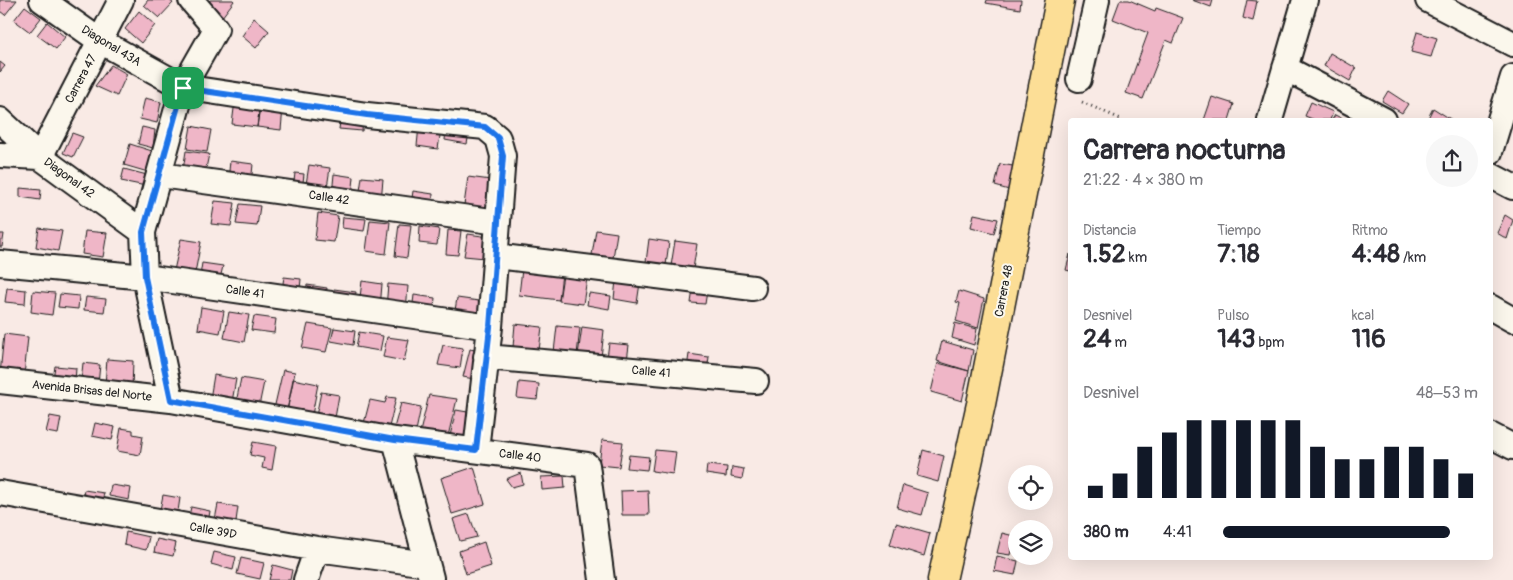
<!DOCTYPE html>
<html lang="es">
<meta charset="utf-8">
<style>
:root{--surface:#fff;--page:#f7f7f7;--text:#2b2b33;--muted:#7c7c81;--accent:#111827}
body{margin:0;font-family:Pangolin,sans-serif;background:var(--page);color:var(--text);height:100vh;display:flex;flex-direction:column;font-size:19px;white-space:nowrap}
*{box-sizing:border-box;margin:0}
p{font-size:16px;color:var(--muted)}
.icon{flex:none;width:28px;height:28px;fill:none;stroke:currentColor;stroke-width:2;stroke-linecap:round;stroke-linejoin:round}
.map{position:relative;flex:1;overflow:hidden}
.drawer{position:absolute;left:1068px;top:118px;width:425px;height:442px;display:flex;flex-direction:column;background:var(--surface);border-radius:5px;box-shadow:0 5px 20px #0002}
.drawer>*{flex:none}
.controls{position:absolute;left:1008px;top:465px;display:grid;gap:10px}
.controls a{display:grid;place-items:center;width:45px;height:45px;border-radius:50%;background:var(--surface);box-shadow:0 5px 20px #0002;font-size:25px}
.pin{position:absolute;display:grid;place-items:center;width:42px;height:42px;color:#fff;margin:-21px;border-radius:10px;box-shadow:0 2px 8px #0006}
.round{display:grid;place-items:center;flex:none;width:52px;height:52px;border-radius:26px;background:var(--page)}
.head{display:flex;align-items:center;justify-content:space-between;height:85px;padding:0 15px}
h1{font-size:28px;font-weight:700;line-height:38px}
.stats{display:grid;grid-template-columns:repeat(3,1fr);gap:8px;height:85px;padding:5px 15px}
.stats div{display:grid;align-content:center}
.stats b{font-size:25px;font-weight:700}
.stats small{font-size:14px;font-weight:400}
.stats p{font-size:14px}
.chart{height:140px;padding:10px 15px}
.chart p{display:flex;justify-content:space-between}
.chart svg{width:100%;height:90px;margin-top:5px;stroke:var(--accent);stroke-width:6}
ul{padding:0 15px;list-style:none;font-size:16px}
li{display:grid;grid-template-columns:80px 60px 1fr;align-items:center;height:38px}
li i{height:12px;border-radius:6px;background:var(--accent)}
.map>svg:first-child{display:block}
</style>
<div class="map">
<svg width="1513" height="580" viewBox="0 0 1513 580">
<rect width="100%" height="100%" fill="#f9eae5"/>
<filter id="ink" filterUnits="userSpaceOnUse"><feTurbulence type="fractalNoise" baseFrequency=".02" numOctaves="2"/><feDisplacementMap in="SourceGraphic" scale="10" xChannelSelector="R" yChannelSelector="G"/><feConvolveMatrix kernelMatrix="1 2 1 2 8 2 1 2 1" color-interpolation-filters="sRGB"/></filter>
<g filter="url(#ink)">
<path fill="#efb6c7" stroke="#1c1c1c" d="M0,0H17L5,15L0,11Z
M148,0H169L173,3L159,18L144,5Z
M210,0H233L234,1L222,17L207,4Z
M987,0H1021L1020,9L986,3Z
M1120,0H1129L1155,11L1156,8L1183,18L1173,43L1166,40L1143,99L1126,93L1148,33L1113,19Z
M1192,0H1213L1211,7Z
M1247,0L1257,1L1253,21L1243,18Z
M25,6L41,18L30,32L14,20Z
M139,11L155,25L141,43L125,29Z
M254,18L269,31L256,48L242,36Z
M47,22L65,37L56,49L37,35Z
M1417,32L1437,38L1431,57L1411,52Z
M1330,53L1356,68L1350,81L1324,66Z
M0,62L5,66L0,72Z
M111,65L127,74L117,96L95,86Z
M1388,91L1408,104L1402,113L1382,101Z
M1212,97L1234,104L1229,120H1204Z
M145,98L161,102L157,123L140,119Z
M235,101L260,105L257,127L232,124Z
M1311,102L1333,112L1330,120H1315L1305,116Z
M260,105L283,108L281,130L257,127Z
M1433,108L1452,120H1427Z
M1335,115L1345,120H1332Z
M341,116L363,119L362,131L339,129Z
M191,126L211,130L207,152L187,149Z
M419,126L441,129L438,149L417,146Z
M142,127L155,130L153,148L138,144Z
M446,130L469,133L467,144L445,140Z
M72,133L83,137L73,157L63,153Z
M130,144L152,151L148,172L124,165Z
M186,151L209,154L204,178L182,176Z
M230,161L253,164L251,184L228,181Z
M1000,164L1013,166L1009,190L995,186Z
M309,165L330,168L326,194L305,191Z
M124,169L147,175L146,186L121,181Z
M295,173L304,174L302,191L293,190Z
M334,174L354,177L352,197L332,195Z
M362,177L383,179L381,201L359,198Z
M468,177L491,180L486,215L463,212Z
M20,188L41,190L40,200L20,197Z
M413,191L433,194L432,208L411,205Z
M215,201L235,203L231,226L211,224Z
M240,204L260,206L257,226L236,224Z
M318,213L338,216L334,242L315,240Z
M974,214L998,219L994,233L971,227Z
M1505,215L1513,220L1507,239L1497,233Z
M343,217L366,219L364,231L342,228Z
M370,220L390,222L386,254L366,251Z
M399,224L411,225L407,258L395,256Z
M420,226L439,229L437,245L419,243Z
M39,228L62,231L58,251L36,247Z
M448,230L461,231L458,255L446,254Z
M596,230L617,233L613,258L592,255Z
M85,231L107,233L103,257L82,254Z
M0,234H4L2,247H0Z
M468,234L489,237L485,258L464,256Z
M181,239L201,242L194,278L173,275Z
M649,239L669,242L666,265L646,262Z
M675,241L697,244L693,269L671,266Z
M1070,254V271L1066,270Z
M202,263L223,266L220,279L200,276Z
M522,269L562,273L559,300L519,295Z
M563,275L587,278L583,304L559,301Z
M284,277L301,279L299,298L281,296Z
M616,280L640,283L637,303L614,299Z
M362,281L382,284L380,308L359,305Z
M388,284L408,286L406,311L386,308Z
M307,285L327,288L325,301L305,299Z
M7,288L26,290L25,304L5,302Z
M334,289L356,292L354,305L332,302Z
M693,289L707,291L705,304L691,303Z
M33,291L55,293L52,315L31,312Z
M959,291L984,299L978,328L956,321L960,303L956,302Z
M589,293L611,296L609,309L587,305Z
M60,294L79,296L78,309L58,307Z
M414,295L435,298L433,315L412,312Z
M86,297L106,299L104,312L84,310Z
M457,298L479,301L477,320L454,317Z
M201,307L224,311L220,333L198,329Z
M229,312L249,315L244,342L224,338Z
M254,316L276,319L274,333L251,330Z
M955,323L977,329L974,345L952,338Z
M308,324L332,328L326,352L302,348Z
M515,324L542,327L539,350L513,347Z
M557,326L580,328L577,355L554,352Z
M582,327L604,330L601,358L578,355Z
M334,328L355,331L353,345L331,341Z
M359,332L383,336L380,351L356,347Z
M4,334L28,337L24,376L0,374Z
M387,337L409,340L404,361L383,357Z
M942,341L973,350L969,371L937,361Z
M609,343L629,345L627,361L607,358Z
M443,345L463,348L460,368L438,365Z
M470,349L479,351L474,379L463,377Z
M689,354L709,357L707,371L687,368Z
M107,359L133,361L132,388L105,385Z
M83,363L100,365L98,384L81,382Z
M938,363L969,371L962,401L931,392Z
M55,366L76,368L75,382L53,379Z
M283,370L295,372L287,411L274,409Z
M214,375L236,379L232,402L210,399Z
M241,378L264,382L259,406L236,403Z
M293,379L318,384L312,415L287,411Z
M519,382L539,384L537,400L517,398Z
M321,392L339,395L335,418L316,416Z
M429,395L457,399L448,436L420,432Z
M387,397L396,398L389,427L364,423L370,400L385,403Z
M401,403L421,407L416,431L394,428Z
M456,410L479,414L473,440L450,436Z
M50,416L61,418L58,434L46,432Z
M95,423L115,427L112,440L92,436Z
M121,428L133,430V434L143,436L140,455L117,451Z
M602,440L623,442L619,467L599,465Z
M253,442L276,446L272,470L262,468L264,458L250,455Z
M655,450L676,452L673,474L652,471Z
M923,450L944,456L938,482L917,476Z
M629,455L649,457L647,470L627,468Z
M707,465L727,467L726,477L706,474Z
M474,467L485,504L452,514L441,478Z
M732,467L744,469L742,479L731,477Z
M521,473L523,484L512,487L506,479Z
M564,476L565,488L542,490L541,477Z
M111,485L131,488L129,500L109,496Z
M903,485L928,493L922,515L897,508Z
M84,490L104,493L101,505L82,501Z
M648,490L649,515H622L621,491Z
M163,495L180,498L177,518L159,515Z
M218,504L238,507L235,528L214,525Z
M191,507L210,511L208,523L188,520Z
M469,514L477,537L460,541L453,519Z
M896,523L930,533L924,556L890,545Z
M126,532L149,537L146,550L124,545Z
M1002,533L1014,536L1010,555L997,553Z
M157,539L176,543L173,556L154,552Z
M484,542L491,566L466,574L459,551Z
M214,552L236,557L233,570L211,564Z
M997,556L1018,561L1015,575L994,571Z
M241,558L264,563L260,579L237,574Z
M273,565L292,570L290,580H269Z"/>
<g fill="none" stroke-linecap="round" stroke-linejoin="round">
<defs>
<path id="minor" d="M42,0L100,41L183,87L367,115L485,127L498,138L503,156L490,327L476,450
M1428,0L1513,44
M1285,68L1384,120
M1079,79L1097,0
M0,120L40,157L143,232
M1270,120L1305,0
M1490,152L1513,77
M0,155L40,157L121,0
M160,175L498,222
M1490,175L1513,187
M496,256L753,288
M0,263L145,277L490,327
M1490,307L1513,320
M486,357L756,381
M0,381L171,400L395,440L587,465L602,580
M171,400L145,277L143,232L183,87L216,29L191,0
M1490,435L1513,447
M395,440L431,578
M0,493L317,549L427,564
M306,580L317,549"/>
<path id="major" d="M942,580L981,404L1060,0"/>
</defs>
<use href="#minor" stroke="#1c1c1c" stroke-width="28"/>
<use href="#major" stroke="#1c1c1c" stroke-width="31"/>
<path stroke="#1c1c1c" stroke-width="3" stroke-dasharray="1 4" stroke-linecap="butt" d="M1082,102L1123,120"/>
<use href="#minor" stroke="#fbf7ec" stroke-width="24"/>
<use href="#major" stroke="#fcde96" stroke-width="28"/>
</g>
</g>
<g fill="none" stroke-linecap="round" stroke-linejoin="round" filter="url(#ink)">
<defs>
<path id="route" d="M183,88L367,115L485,127L498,138L503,156L490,327L476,450L395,440L171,400L145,277L143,232Z"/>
</defs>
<use href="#route" stroke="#fff" stroke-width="10"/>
<use href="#route" stroke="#1a73e8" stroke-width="6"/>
</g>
<g text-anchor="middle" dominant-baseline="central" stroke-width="4" stroke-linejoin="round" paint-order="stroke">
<g font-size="12" fill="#1c1c1c" stroke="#fbf7ec">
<text transform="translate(111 46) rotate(31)">Diagonal 43A</text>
<text transform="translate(81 79) rotate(-62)">Carrera 47</text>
<text transform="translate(69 178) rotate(36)">Diagonal 42</text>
<text transform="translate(329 198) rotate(8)">Calle 42</text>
<text transform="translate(1004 291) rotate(-79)">Carrera 48</text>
<text transform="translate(245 292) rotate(8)">Calle 41</text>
<text transform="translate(651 372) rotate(5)">Calle 41</text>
<text transform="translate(92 391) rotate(6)">Avenida Brisas del Norte</text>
<text transform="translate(520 456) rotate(7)">Calle 40</text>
<text transform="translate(213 531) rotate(10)">Calle 39D</text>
</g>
</g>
</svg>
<div class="controls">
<a><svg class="icon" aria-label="locate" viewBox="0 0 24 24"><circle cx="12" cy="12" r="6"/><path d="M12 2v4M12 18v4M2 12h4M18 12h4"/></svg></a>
<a><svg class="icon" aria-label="layers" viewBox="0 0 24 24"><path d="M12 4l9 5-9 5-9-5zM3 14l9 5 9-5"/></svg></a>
</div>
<div class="pin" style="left:183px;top:88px;background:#1e9e55"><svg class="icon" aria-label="arrive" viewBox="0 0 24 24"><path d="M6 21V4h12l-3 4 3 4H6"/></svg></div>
<section class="drawer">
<div class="head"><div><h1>Carrera nocturna</h1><p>21:22 · 4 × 380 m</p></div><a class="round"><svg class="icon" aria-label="share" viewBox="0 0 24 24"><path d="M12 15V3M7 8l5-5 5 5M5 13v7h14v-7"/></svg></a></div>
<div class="stats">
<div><p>Distancia</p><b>1.52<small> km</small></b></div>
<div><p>Tiempo</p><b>7:18</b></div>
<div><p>Ritmo</p><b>4:48<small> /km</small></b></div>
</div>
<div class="stats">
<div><p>Desnivel</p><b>24<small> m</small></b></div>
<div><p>Pulso</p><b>143<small> bpm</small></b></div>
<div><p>kcal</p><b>116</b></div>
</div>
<div class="chart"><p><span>Desnivel</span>48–53 m</p>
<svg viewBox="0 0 160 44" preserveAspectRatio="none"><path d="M5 44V38M15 44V32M25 44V19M35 44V12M45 44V6M55 44V6M65 44V6M75 44V6M85 44V6M95 44V19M105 44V25M115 44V25M125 44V19M135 44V19M145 44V25M155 44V32"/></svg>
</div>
<ul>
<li><b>380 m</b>4:41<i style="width:89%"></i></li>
</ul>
</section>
</div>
